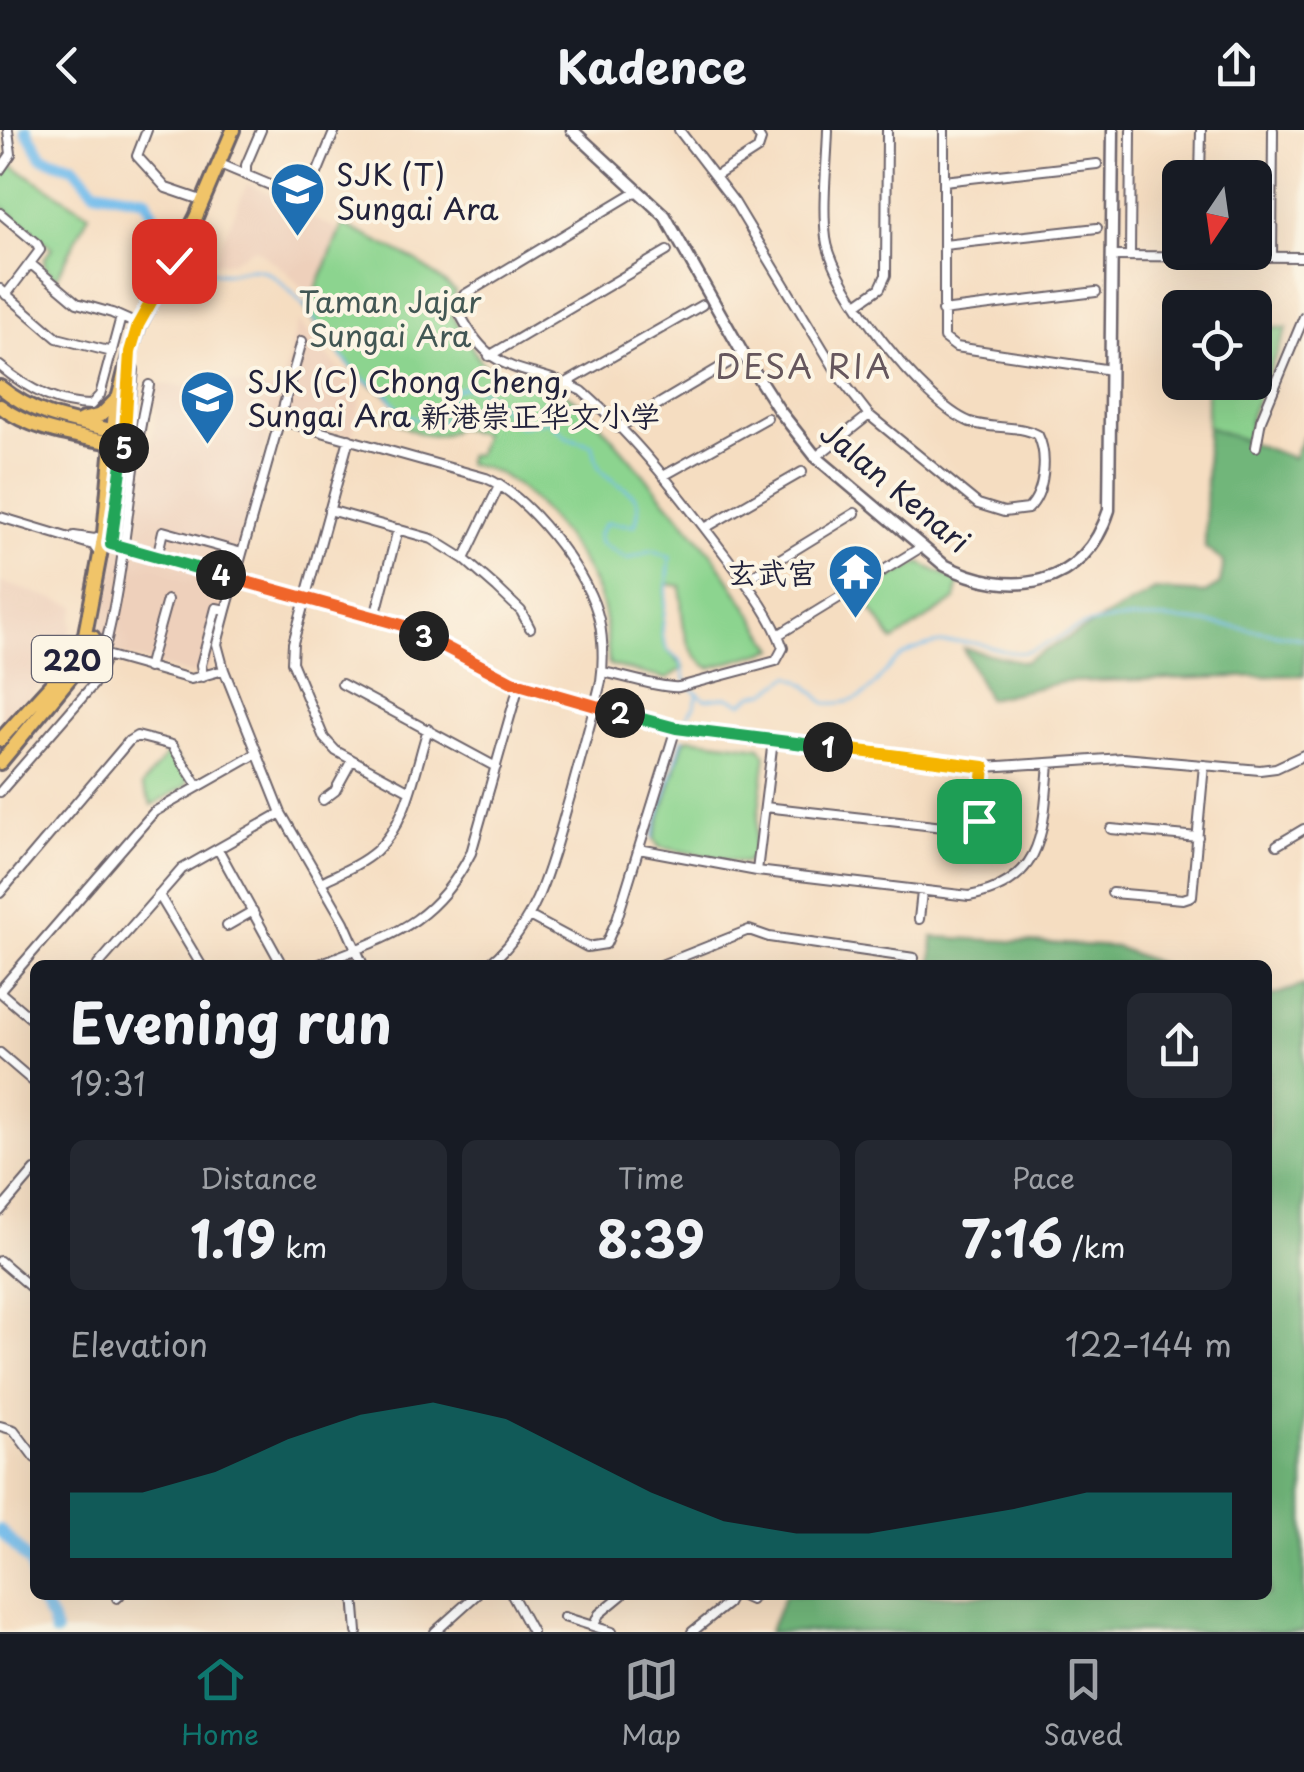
<!DOCTYPE html>
<meta charset="utf-8">
<style>
:root{--surface:#171b24;--page:#242831;--text:#f1f3f6;--muted:#9ea1a6;--line:#363941;--accent:#0f766e}
body{margin:0;font-family:"Playpen Sans","LXGW WenKai TC",sans-serif;background:var(--page);color:var(--text);height:100vh;display:flex;flex-direction:column;font-size:38px;white-space:nowrap}
*{box-sizing:border-box;margin:0}
p{font-size:32px;color:var(--muted)}
.icon{flex:none;width:55px;height:55px;fill:none;stroke:currentColor;stroke-width:2;stroke-linecap:round;stroke-linejoin:round}
.map{position:relative;flex:1;overflow:hidden}
.drawer{position:absolute;left:30px;top:830px;width:1242px;height:640px;display:flex;flex-direction:column;background:var(--surface);border-radius:15px;box-shadow:0 10px 40px #0002}
.drawer>*{flex:none}
.needle{width:65px;rotate:193deg}
.controls{position:absolute;left:1162px;top:30px;display:grid;gap:20px}
.controls a{display:grid;place-items:center;width:110px;height:110px;border-radius:15px;background:var(--surface);box-shadow:0 10px 40px #0002;font-size:50px}
.pin{position:absolute;display:grid;place-items:center;width:85px;height:85px;color:#fff;margin:-42px;border-radius:20px;box-shadow:0 5px 15px #0006}
.km{position:absolute;width:50px;height:50px;margin:-25px;border-radius:50%;background:#222;color:#fff;font-size:28px;line-height:50px;text-align:center}
.round{display:grid;place-items:center;flex:none;width:105px;height:105px;border-radius:15px;background:var(--page)}
.summary{display:flex;align-items:center;justify-content:space-between;height:170px;padding:0 40px}
h1{font-size:55px;font-weight:700;line-height:75px}
.figures{display:grid;grid-template-columns:repeat(3,1fr);gap:15px;height:170px;padding:10px 40px}
.figures div{display:grid;align-content:center;border-radius:15px;background:var(--page);text-align:center}
.figures b{font-size:50px;font-weight:700}
.figures small{font-size:28px;font-weight:400}
.figures p{font-size:28px}
.chart{height:280px;padding:20px 40px}
.chart p{display:flex;justify-content:space-between}
.chart svg{width:100%;height:180px;margin-top:10px;fill:var(--accent);opacity:.7}
header{display:flex;justify-content:space-between;align-items:center;height:130px;padding:0 40px;background:var(--surface);font-size:45px;font-weight:700}
.menu{display:flex;justify-content:space-around;align-items:center;height:140px;border-top:2px solid var(--line);background:var(--surface);font-size:28px;color:var(--muted)}
.menu a{display:grid;justify-items:center;gap:5px}
.menu .selected{color:var(--accent)}
.map>svg:first-child{display:block}
</style>
<header><svg class="icon" aria-label="back" viewBox="0 0 24 24"><path d="M15 5l-7 7 7 7"/></svg>Kadence<svg class="icon" aria-label="share" viewBox="0 0 24 24"><path d="M12 15V3M7 8l5-5 5 5M5 13v7h14v-7"/></svg></header>
<div class="map">
<svg width="1304" height="1502" viewBox="0 0 1304 1502">
<rect width="100%" height="100%" fill="#fcf5e5"/>
<filter id="ink" filterUnits="userSpaceOnUse"><feTurbulence type="fractalNoise" baseFrequency=".01" numOctaves="2"/><feDisplacementMap in="SourceGraphic" scale="20" xChannelSelector="R" yChannelSelector="G"/><feConvolveMatrix kernelMatrix="1 2 1 2 8 2 1 2 1" color-interpolation-filters="sRGB"/></filter>
<filter id="wash" filterUnits="userSpaceOnUse"><feTurbulence type="fractalNoise" baseFrequency=".0048" numOctaves="4" result="noise"/><feDisplacementMap in="SourceGraphic" scale="40" xChannelSelector="R" yChannelSelector="G"/><feGaussianBlur stdDeviation="2.25" result="paint"/><feColorMatrix in="noise" values="0 0 0 0 0 0 0 0 0 0 0 0 0 0 0 0 0 1.4 0 .05"/><feComposite in="paint" operator="in"/></filter>
<g filter="url(#wash)">
<rect width="100%" height="100%" fill="#f5ddc1"/>
<path fill="#eed0bb" d="M247,54L306,77L303,85L341,100L312,169L286,141L254,118L231,132L213,133Z
M298,191L362,265L352,307L274,285L212,516V531L208,541L193,545L96,518L125,351L138,355L141,332L148,333L157,279L151,277L157,254L213,259L215,249L280,262Z
M0,452L76,476L71,492L73,493L57,535L0,600Z"/>
<path fill="#8cd48f" stroke="#577b65" stroke-width="2.5" d="M10,34L89,84L56,149L45,138L44,129L52,118L0,75V45Z
M343,94L415,130L455,161L450,182L480,231L489,239L565,263L588,280L713,425L775,519L710,538C682,523 681,485 681,456L667,454L662,504L667,519L684,538L666,549L609,535C607,512 607,488 599,466C583,425 540,369 503,346C492,339 478,337 466,333L468,325L477,324L483,304L456,298C435,314 412,302 392,289L397,277C382,256 376,261 361,247C340,227 322,201 305,178L312,169Z
M1255,198H1287L1251,284L1248,312L1207,297V253L1255,252Z
M920,433L959,452L955,470L893,511L860,463Z
M688,608L760,617L766,625L753,727L744,733L659,717L654,709L684,611Z
M170,620L188,646L186,656L152,675L142,656Z"/>
<path fill="#71b67a" stroke="#4a6c5a" stroke-width="2.5" d="M1207,297L1293,328L1304,305V545L1063,552L988,569L963,518L1024,532L1155,460L1205,463L1220,454L1224,432L1205,418Z
M933,807L1116,817L1163,835H932Z
M1304,855V1502H769L785,1465H1268V867Z"/>
<g fill="none" stroke-linecap="round" stroke-linejoin="round">
<path stroke="#74bdec" stroke-width="2.5" d="M192,124C226,167 241,123 273,146C308,172 328,213 358,245C366,253 375,254 384,260C390,265 393,273 398,278C408,288 428,294 441,293C451,284 445,270 453,260C487,248 497,276 518,296L548,290L568,308L592,315C596,324 595,331 600,339C620,363 648,357 635,395L606,393L598,405L600,413L627,429L652,420L670,427L662,504L667,519L681,532L686,552
M691,558L705,569L727,567L742,573L753,565L767,562L790,546L805,554L825,573C883,578 874,531 919,518C938,512 960,510 980,514C994,517 1011,525 1026,522C1048,517 1067,499 1089,494C1160,480 1235,497 1304,509
M684,590L695,575L697,566
M652,708L683,608"/>
<path stroke="#74bdec" stroke-width="12" d="M26,0L42,27L75,37L94,60L146,69L159,100L192,124
M0,1400L31,1434L35,1457
M37,1465L52,1491L55,1502"/>
</g>
</g>
<g filter="url(#ink)">
<g fill="none" stroke-linecap="round" stroke-linejoin="round">
<defs>
<path id="minor" d="M147,0L137,26L166,58L204,71
M679,0L735,73L841,249L869,285L978,374L1004,382L1028,379C1045,363 1048,325 1038,305C1018,294 992,300 970,292C925,275 832,157 826,108C822,73 827,35 828,0
M944,0V208L956,217L1111,240
M220,34L301,68L311,58L335,0
M0,40L11,24L8,0
M246,43V35L261,0
M716,46L758,19L761,10L755,0
M1200,48L1201,0
M944,51L1097,34
M0,83L37,114L40,120L6,165
M944,115L1097,98
M1111,126L1304,127
M1130,126L1131,0
M1272,127L1273,0
M32,135L77,173L112,183L139,195
M0,159L57,208L112,222
M857,174L880,158L886,145L887,0
M942,181L1096,162
M302,211L226,480L217,514L224,540L281,683L344,792L363,835
M489,226L667,121
M0,236C25,257 57,275 91,275L100,265L121,187
M566,253L702,175
M279,290L486,348C527,365 584,438 597,482C603,502 604,530 601,551C592,589 581,626 571,663C553,723 540,794 488,835
M618,298L743,224
M349,309L293,513L292,532L324,608L336,621L408,660
M1256,317L1261,290L1304,187
M816,327L869,285
M665,345L767,288
M329,380L432,409L464,429L497,458L521,481L530,498
M0,387L93,415L101,426
M705,398L802,342
M74,406L95,409L103,405
M103,412L402,495L511,553L676,598L985,637L1123,628L1260,640L1276,638L1304,625
M157,427L163,401L242,423
M464,429L500,354
M744,451L855,383
M375,487L398,399
M778,505L920,418
M88,520L191,549L224,540
M103,525C127,436 128,344 149,255
M148,538L167,470
M602,542C621,545 663,559 679,557L776,531L783,518C772,485 747,454 726,426C682,368 637,309 582,261C524,232 493,251 459,182L464,165L637,61
M203,547L201,535L216,478L226,480
M342,554L496,637
M0,662L93,555L106,526
M323,670L335,661L352,630
M765,677L970,700L979,691L985,637
M1111,699L1198,707
M1277,715L1304,699
M218,719L282,835
M639,719L757,741L969,766C1046,752 1043,698 1049,634
M757,741L773,610
M321,752C339,743 360,735 376,721C408,692 415,639 428,599
M0,763L129,611L137,606L172,615L198,656
M1112,763L1183,769L1192,766L1204,635
M159,765L201,835
M529,786L587,817L606,814L617,789L676,598
M919,789L922,762
M227,796L253,781
M98,835L182,739L281,683
M317,835C388,806 433,797 471,723L519,555
M661,835L749,800L769,807L914,828
M0,860L154,682L256,624
M0,862L35,892
M0,923L35,953
M0,1081L35,1040
M0,1131L35,1161
M0,1296L14,1300L35,1328
M354,1465L357,1502
M512,1465L532,1502
M740,1465L751,1470L754,1465
M117,1468L120,1465
M564,1487L612,1502
M594,1495L599,1484L622,1465
M435,1502L476,1465
M692,1502L727,1474L732,1465"/>
<path id="tertiary" d="M572,0L665,86L743,224L779,280L816,327L944,435C1010,469 1084,459 1109,380L1113,0"/>
<path id="primary" d="M0,257C37,287 72,291 117,301
M0,276C31,301 78,306 117,314
M81,290L101,285L117,269
M114,394L131,240
M0,610L64,540L85,504L104,404L115,281L130,222L139,195L196,87L233,0
M0,633L83,532L93,507"/>
</defs>
<use href="#minor" stroke="#6c636a" stroke-width="12"/>
<use href="#tertiary" stroke="#6c636a" stroke-width="15"/>
<use href="#primary" stroke="#6c636a" stroke-width="18"/>
<use href="#minor" stroke="#fff" stroke-width="8"/>
<use href="#tertiary" stroke="#fff" stroke-width="10"/>
<use href="#primary" stroke="#f0c469" stroke-width="12"/>
</g>
</g>
<g fill="none" stroke-linecap="round" stroke-linejoin="round" filter="url(#ink)">
<defs>
<path id="split-1" d="M828,617L984,637L979,691"/>
<path id="split-2" d="M620,583L676,598L828,617"/>
<path id="split-3" d="M424,506L512,552L620,583"/>
<path id="split-4" d="M221,445L402,495L424,506"/>
<path id="split-5" d="M124,318L111,414L221,445"/>
<path id="split-6" d="M124,318L130,222L138,195L174,131"/>
</defs>
<use href="#split-1" stroke="#fff" stroke-width="20"/>
<use href="#split-2" stroke="#fff" stroke-width="20"/>
<use href="#split-3" stroke="#fff" stroke-width="20"/>
<use href="#split-4" stroke="#fff" stroke-width="20"/>
<use href="#split-5" stroke="#fff" stroke-width="20"/>
<use href="#split-6" stroke="#fff" stroke-width="20"/>
<use href="#split-1" stroke="#f5b400" stroke-width="12"/>
<use href="#split-2" stroke="#22a559" stroke-width="12"/>
<use href="#split-3" stroke="#f0652b" stroke-width="12"/>
<use href="#split-4" stroke="#f0652b" stroke-width="12"/>
<use href="#split-5" stroke="#22a559" stroke-width="12"/>
<use href="#split-6" stroke="#f5b400" stroke-width="12"/>
</g>
<defs>
<symbol id="school-pin" viewBox="-11 -11 22 30"><path d="M0 17L-7.5 6A9.5 9.5 0 1 1 7.5 6Z" fill="#1f6fb2" stroke="#fcf5e5"/><path d="M0-5L7-2L0 1L-7-2ZM-4 1L0 2.5L4 1V4Q0 6-4 4Z" fill="#fff"/></symbol>
<symbol id="temple-pin" viewBox="-11 -11 22 30"><path d="M0 17L-7.5 6A9.5 9.5 0 1 1 7.5 6Z" fill="#1f6fb2" stroke="#fcf5e5"/><path d="M0-6L5-2H3V0L6.5 2.5H4V6H1.5V3h-3V6H-4V2.5H-6.5L-3 0V-2H-5Z" fill="#fff"/></symbol>
</defs>
<g fill-rule="evenodd">
<use href="#school-pin" x="266" y="28" width="63" height="86"/>
<use href="#school-pin" x="176" y="236" width="63" height="86"/>
<use href="#temple-pin" x="824" y="410" width="63" height="86"/>
</g>
<g text-anchor="middle" dominant-baseline="central" stroke-width="8" stroke-linejoin="round" paint-order="stroke">
<rect fill="#fcf5e5" stroke="#63616e" stroke-width="2.5" x="32" y="506" width="80" height="46" rx="8"/>
<g font-size="28" font-weight="bold" fill="#22223b">
<text x="72" y="529">220</text>
</g>
<g font-size="30" fill="#22223b" stroke="#fcf5e5" text-anchor="start">
<text x="336" y="43">SJK (T)<tspan x="336" dy="34">Sungai Ara</tspan></text>
<text x="247" y="250">SJK (C) Chong Cheng,<tspan x="247" dy="34">Sungai Ara 新港崇正华文小学</tspan></text>
<text x="817" y="441" text-anchor="end">玄武宫</text>
</g>
<g font-size="30" fill="#425754" stroke="#fcf5e5">
<text x="390" y="170">Taman Jajar<tspan x="390" dy="34">Sungai Ara</tspan></text>
</g>
<g font-size="30" fill="#22223b" stroke="#fcf5e5">
<text transform="translate(896 356) rotate(40)">Jalan Kenari</text>
</g>
<g font-size="32" letter-spacing="2.5" fill="#66575d" stroke="#fcf5e5">
<text x="804" y="236">DESA RIA</text>
</g>
</g>
</svg>
<div class="controls">
<a><svg class="needle" viewBox="-14 -14 28 28"><path d="M0-13l5 13h-10z" fill="#e53935"/><path d="M0 13l5-13h-10z" fill="#9ea1a6"/></svg></a>
<a><svg class="icon" aria-label="locate" viewBox="0 0 24 24"><circle cx="12" cy="12" r="6"/><path d="M12 2v4M12 18v4M2 12h4M18 12h4"/></svg></a>
</div>
<div class="pin" style="left:979px;top:691px;background:#1e9e55"><svg class="icon" aria-label="arrive" viewBox="0 0 24 24"><path d="M6 21V4h12l-3 4 3 4H6"/></svg></div>
<div class="pin" style="left:174px;top:131px;background:#d93025"><svg class="icon" aria-label="check" viewBox="0 0 24 24"><path d="M5 12l5 5 9-10"/></svg></div>
<b class="km" style="left:828px;top:617px">1</b>
<b class="km" style="left:620px;top:583px">2</b>
<b class="km" style="left:424px;top:506px">3</b>
<b class="km" style="left:221px;top:445px">4</b>
<b class="km" style="left:124px;top:318px">5</b>
<section class="drawer">
<div class="summary"><div><h1>Evening run</h1><p>19:31</p></div><a class="round"><svg class="icon" aria-label="share" viewBox="0 0 24 24"><path d="M12 15V3M7 8l5-5 5 5M5 13v7h14v-7"/></svg></a></div>
<div class="figures">
<div><p>Distance</p><b>1.19<small> km</small></b></div>
<div><p>Time</p><b>8:39</b></div>
<div><p>Pace</p><b>7:16<small> /km</small></b></div>
</div>
<div class="chart"><p><span>Elevation</span>122–144 m</p>
<svg viewBox="0 0 160 44" preserveAspectRatio="none"><path d="M0 44V28L10 28L20 23L30 15L40 9L50 6L60 10L70 19L80 28L90 35L100 38L110 38L120 35L130 32L140 28L150 28L160 28V44z"/></svg>
</div>
</section>
</div>
<nav class="menu">
<a class="selected"><svg class="icon" aria-label="home" viewBox="0 0 24 24"><path d="M3 11l9-7 9 7M6 9v11h12V9"/></svg>Home</a>
<a><svg class="icon" aria-label="map" viewBox="0 0 24 24"><path d="M3 6l6-2 6 2 6-2v14l-6 2-6-2-6 2zM9 4v14M15 6v14"/></svg>Map</a>
<a><svg class="icon" aria-label="saved" viewBox="0 0 24 24"><path d="M7 4h10v16l-5-4-5 4z"/></svg>Saved</a>
</nav>
